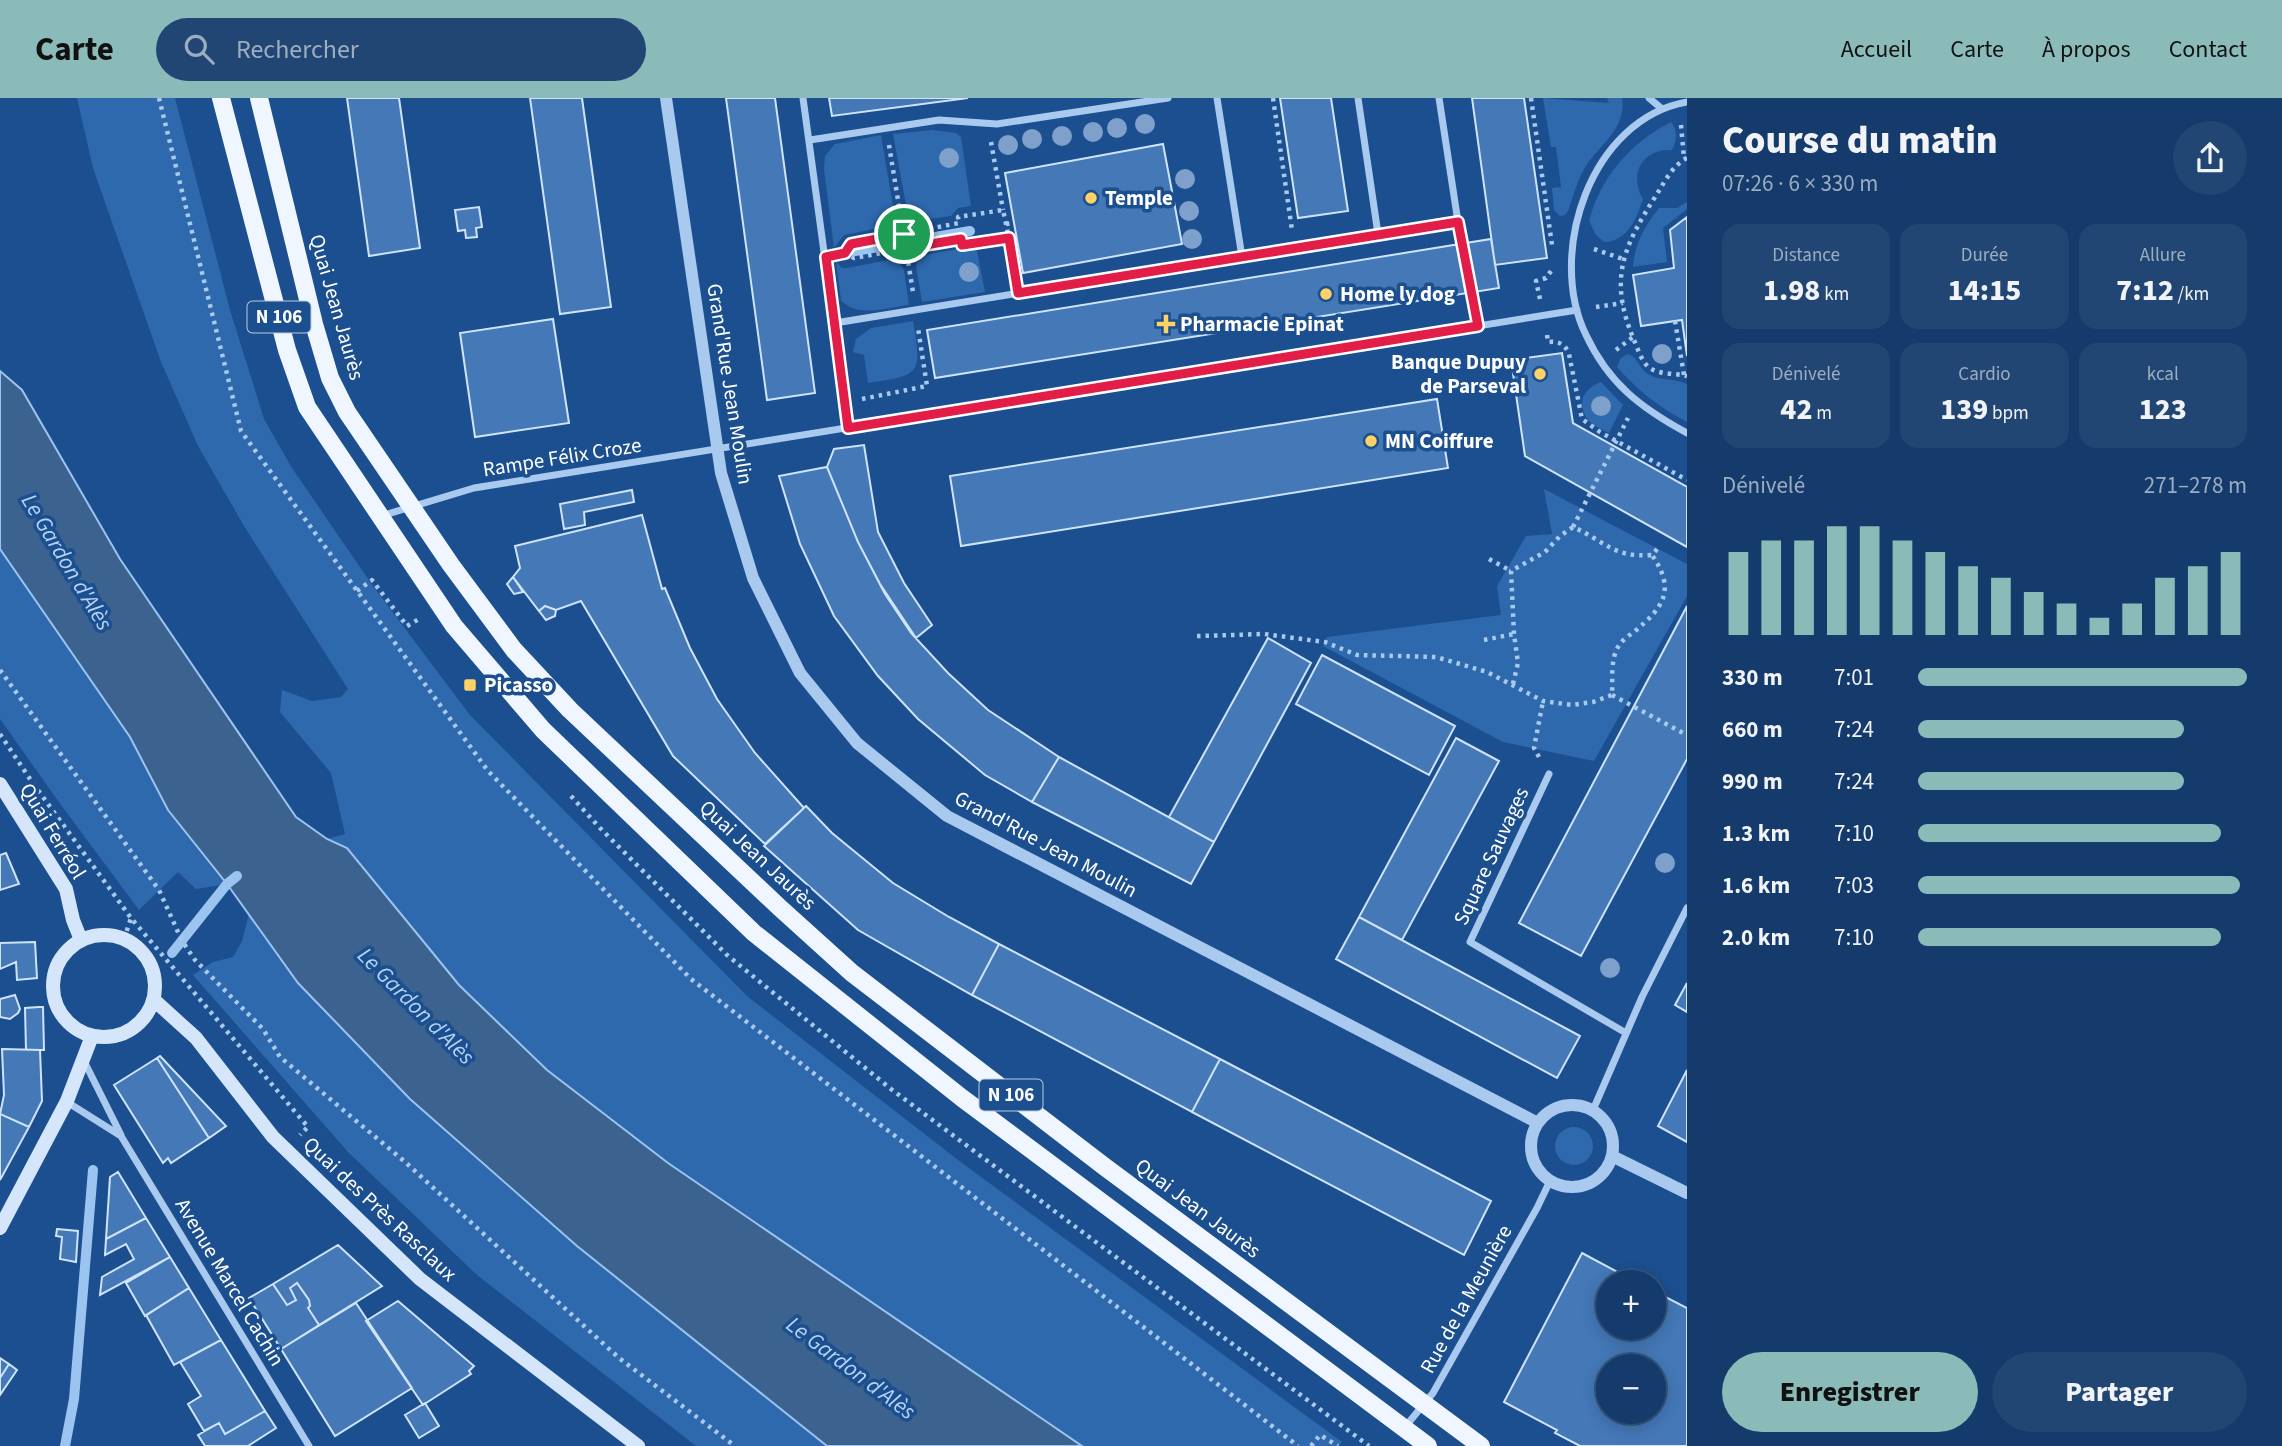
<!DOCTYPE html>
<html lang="fr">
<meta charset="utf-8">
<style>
:root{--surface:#143b6b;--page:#214673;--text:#f1f3f6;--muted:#9dadc1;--line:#33557e;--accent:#8bbbb9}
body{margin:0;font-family:"Source Sans 3",sans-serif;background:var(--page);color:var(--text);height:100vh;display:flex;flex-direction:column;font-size:26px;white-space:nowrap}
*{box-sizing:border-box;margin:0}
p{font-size:23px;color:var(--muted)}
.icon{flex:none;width:38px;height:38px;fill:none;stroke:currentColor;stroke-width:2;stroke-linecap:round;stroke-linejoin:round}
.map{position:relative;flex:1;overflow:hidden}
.sheet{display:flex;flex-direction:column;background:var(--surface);width:595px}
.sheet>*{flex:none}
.buttons{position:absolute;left:1596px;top:1172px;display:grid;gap:14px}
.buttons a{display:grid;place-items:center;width:70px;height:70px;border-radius:50%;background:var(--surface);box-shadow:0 4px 18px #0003,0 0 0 2px var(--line);font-size:35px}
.pin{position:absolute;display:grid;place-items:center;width:60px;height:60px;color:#fff;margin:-30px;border:4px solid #fff;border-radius:50%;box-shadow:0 2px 7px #0007}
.round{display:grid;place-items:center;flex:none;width:74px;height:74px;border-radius:37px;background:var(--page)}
.summary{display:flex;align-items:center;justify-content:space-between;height:119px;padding:0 35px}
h1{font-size:38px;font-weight:800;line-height:52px}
.metrics{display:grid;grid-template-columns:repeat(3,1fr);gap:10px;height:119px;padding:7px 35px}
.metrics div{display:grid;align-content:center;border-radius:18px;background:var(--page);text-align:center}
.metrics b{font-size:30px;font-weight:800}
.metrics small{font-size:19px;font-weight:400}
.metrics p{font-size:19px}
.chart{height:196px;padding:14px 35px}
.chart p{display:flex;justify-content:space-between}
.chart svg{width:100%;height:126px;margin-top:7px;stroke:var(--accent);stroke-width:6}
.action{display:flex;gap:14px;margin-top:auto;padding:14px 35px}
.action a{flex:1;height:80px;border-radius:42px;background:var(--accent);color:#111;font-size:28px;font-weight:800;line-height:80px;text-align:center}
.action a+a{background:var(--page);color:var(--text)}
ul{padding:0 35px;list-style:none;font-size:23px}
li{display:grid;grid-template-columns:112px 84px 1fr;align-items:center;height:52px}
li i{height:18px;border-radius:9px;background:var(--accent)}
header{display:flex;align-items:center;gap:42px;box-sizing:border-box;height:98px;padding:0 35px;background:var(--accent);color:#111}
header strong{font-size:33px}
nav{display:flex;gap:38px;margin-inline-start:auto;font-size:24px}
.search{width:490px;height:63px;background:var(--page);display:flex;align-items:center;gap:18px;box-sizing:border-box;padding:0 24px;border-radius:38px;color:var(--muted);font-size:26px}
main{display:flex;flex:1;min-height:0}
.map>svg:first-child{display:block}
</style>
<header>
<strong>Carte</strong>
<div class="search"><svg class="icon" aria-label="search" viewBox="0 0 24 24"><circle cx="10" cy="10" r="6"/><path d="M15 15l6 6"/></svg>Rechercher</div>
<nav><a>Accueil</a><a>Carte</a><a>À propos</a><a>Contact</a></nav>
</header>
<main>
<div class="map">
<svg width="1687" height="1348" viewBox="0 0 1687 1348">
<rect width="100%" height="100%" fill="#1b4f8f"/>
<path fill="#2e69ad" d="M77,0H175L230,212L264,321L292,370L373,488L470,617L747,898L962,1065L1342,1344L1339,1348H1082L668,1065L547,972L459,887L347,750L327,741L345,736L331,675L280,614L282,592L312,603L341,599L348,591L244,428L198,348L161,264L93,70Z
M1543,0L1609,5L1607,0H1622C1627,32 1598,47 1584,71C1577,84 1573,99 1568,113L1565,117L1560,118L1554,112L1552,90L1561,89L1556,49H1551Z
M1671,24C1678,33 1677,42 1672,52C1643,50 1628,76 1643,101C1637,120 1627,144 1604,144L1596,137L1589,123C1600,80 1631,44 1671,24Z
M932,32L956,35L961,39L971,108L958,110L951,118L914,123L908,118L893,36Z
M881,37L895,120L894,127L844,137L834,150L824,71L825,58L835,46Z
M1687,104V111L1663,130L1667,164L1633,169C1635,145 1644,129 1659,110H1677Z
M976,148L985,194L922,204L916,168L918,158Z
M894,161H898L904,172L909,207C888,209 857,221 841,202L836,164L842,170H847Z
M913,223C922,277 921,277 868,285L864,257L853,254L856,241L871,230Z
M1628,256C1639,260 1639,271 1648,276C1659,283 1675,280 1687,286V324C1659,309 1638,293 1617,269L1621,260Z
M1601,284L1623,307L1609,335C1602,331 1593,328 1588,322C1576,305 1583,291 1601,284Z
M1544,391L1687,466V498L1594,663L1503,644L1323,548L1327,539L1501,517L1497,488L1526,438L1552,436Z
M0,451L130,639L168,712L227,786L196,791L178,774L139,812L61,707L0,621Z
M249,816L298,885L410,1001L577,1148L827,1348H696L477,1177L348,1054L193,877L213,864L233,859L242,843Z
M1555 1048a19 19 0 1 1 38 0a19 19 0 1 1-38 0Z"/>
<path fill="#3c6290" stroke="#9cc4f0" stroke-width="2" d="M0,273L22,292L120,461L296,719L327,741L347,750L459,887L547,972L668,1065L1082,1348H827L577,1148L410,1001L298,885L227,786L168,712L130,639L0,451Z"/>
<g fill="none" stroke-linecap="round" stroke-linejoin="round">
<path stroke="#9cc4f0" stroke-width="10" d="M855,153L970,133
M172,855L227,786L237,778
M65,1348L74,1301L93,1072"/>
</g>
<path fill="#4478b7" stroke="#cfe3fa" stroke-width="2" fill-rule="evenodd" d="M347,0H399L420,150L369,158Z
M530,0H582L611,209L560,216Z
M726,0H775L815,295L767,302Z
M829,0H968L832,18Z
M1280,0H1331L1348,113L1298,120Z
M1472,0H1524L1547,160L1495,167Z
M1163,46L1182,146L1023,175L1005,75Z
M479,109L482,129L476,130L477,139L466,140L465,132L458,133L455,112Z
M1687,119V258L1682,222L1641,228L1633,177L1674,170L1670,132Z
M1491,141L1499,190L935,280L927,232Z
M553,221L569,325L475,339L460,235Z
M1562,255L1573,325L1687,389V449L1525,358L1511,262Z
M1437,301L1448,370L961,448L950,378Z
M864,347L878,434L904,485L932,527L916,540L880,486L858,444L827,369L834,351Z
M827,369L858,444L885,496L911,535L948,575L988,612L1059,659L1032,704L985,677L918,621L878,578L834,518L800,446L779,378Z
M632,392L634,404L584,414L585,427L564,431L560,406Z
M642,417L662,491L665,490L690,550L717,601L755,655L804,710L765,746L673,658L581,503L556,512L545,508L539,513L513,479L520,470L515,448Z
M513,479L523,494L514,496L507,486Z
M545,508L556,512L555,518L546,522L539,513Z
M1687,508V661L1581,858L1519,825Z
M1268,540L1311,565L1214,744L1169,719Z
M1322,557L1455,628L1429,677L1296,606Z
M1456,640L1499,663L1402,842L1359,819Z
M1059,659L1214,744L1191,786L1032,704Z
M806,708L832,735L893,785L949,819L999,846L972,897L858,832L764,748Z
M6,755L19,786L0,792V757Z
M1359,819L1580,938L1557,980L1336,861Z
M35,844L37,880L17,882L16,864L0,871V845Z
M999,846L1220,961L1192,1014L972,897Z
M1687,885V914L1675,907Z
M15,897L20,911L18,915L10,921L0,919V901Z
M39,909H43L44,952H26L25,910Z
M2,951L40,952L42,1003L29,1029L0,1016L4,997Z
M160,958L226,1028L209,1040L157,960Z
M157,960L209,1040L171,1065L168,1060L163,1065L114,987Z
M1220,961L1491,1103L1464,1157L1192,1014Z
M1687,972V1044L1658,1028Z
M0,1016L29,1029L0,1082Z
M118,1074L146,1120L106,1141L110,1079Z
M146,1120L170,1159L100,1197L102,1179L134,1161L126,1146L105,1157L106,1141Z
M57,1131L78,1133L76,1164L60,1161L62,1139L56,1138Z
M338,1147L382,1188L319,1227L308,1210L310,1208L309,1202L297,1185L290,1190L296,1202L287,1207L273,1186Z
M1582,1155L1638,1185H1608V1230H1654V1193L1687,1210V1348H1580L1555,1335L1557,1332L1504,1304ZM1608,1269H1654V1314H1608Z
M170,1159L189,1190L145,1218L126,1185Z
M297,1185L309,1202L310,1208L308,1210L319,1227L281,1251L249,1200L273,1186L287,1207L296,1202L290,1190Z
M189,1190L221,1242L174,1267L146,1217Z
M398,1203L474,1268L469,1273L471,1276L423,1307L366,1223Z
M356,1205L412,1290L335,1338L281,1251Z
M221,1242L265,1313L225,1336L219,1325L204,1333L188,1306L201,1298L180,1264Z
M0,1260L9,1266L0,1280Z
M9,1266L17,1272L0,1297V1280Z
M425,1305L439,1328L419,1340L405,1317Z
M265,1313L276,1330L248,1348H205L198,1337L219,1325L225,1336Z"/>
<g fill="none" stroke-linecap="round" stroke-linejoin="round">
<path stroke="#a9c9ee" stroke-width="4.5" stroke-dasharray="3.5 5" stroke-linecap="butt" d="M159,0L241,333L488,673L691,881L1298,1348
M1273,0L1292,132
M1531,0L1552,147
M1681,27L1684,60
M991,44L1003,112
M889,47L913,194
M1687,60C1673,67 1665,83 1657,96C1623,149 1608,181 1634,242C1638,251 1642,265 1650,270C1660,277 1676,275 1687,278
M1006,126L1014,125
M1009,140L1015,177
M1462,143L1474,210
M1594,151L1623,161
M844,155L854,160L961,141L962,147L1009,140L1003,112L958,119L959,125L851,146L845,154
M1540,201L1536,183L1546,180L1551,173
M1596,209L1623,205
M1675,223L1684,277
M1547,237L1548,244C1559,243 1565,246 1569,256L1582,321L1600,334L1687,382
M1616,252L1633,239
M862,301L927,288L918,230
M1573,429L1628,320
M1489,461L1511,473
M357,493L372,482L407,528L419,521
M1197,538L1264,536L1325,544L1357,557L1436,559L1487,574L1543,603L1572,607L1593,604L1612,597C1613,581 1610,563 1618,549C1621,543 1628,538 1634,534C1664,509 1676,492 1652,457
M1484,542L1514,536
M0,572L159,792L182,843L195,862L263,931L280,959L404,1063L619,1260L735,1348
M1513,586L1518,565L1514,536L1511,473L1545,454L1560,438L1573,429C1605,443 1613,460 1652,457L1658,450
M1612,597L1687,637
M0,636L32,684L131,820L308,1029L300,1037
M1539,659L1534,650L1543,603
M571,698L600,730L727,857L891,991L1369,1348
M124,841L131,820
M1311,1348L1320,1337L1338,1348"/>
<path stroke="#a9c9ee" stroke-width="7" d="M803,0L848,330
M1358,0L1378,136L1458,124L1439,0
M1649,0L1661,10
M1687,4C1591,21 1546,155 1586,237C1609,286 1641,310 1687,335
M810,42L939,22L997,26L1168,0
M1242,159L1378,136
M835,225L1242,159L1217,0
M381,418L474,390L1577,212
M1549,676L1470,844L1626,935
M84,963L121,1037
M67,1004L121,1038L309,1348
M1593,1012L1642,899L1687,810
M1405,1329L1433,1295L1537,1110L1550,1083"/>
<path stroke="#a9c9ee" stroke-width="12" d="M666,0L721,375L753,480L800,575L857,645L947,718L1538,1025
M1531 1048a41 41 0 1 1 82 0a41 41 0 1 1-82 0Z
M1612,1058L1687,1095"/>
<path stroke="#d6e6fa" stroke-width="14" d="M0,686L66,791L73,822L81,842
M53 888a51 51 0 1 1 102 0a51 51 0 1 1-102 0Z
M154,902L196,940L273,1039L420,1181L638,1348
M0,1130L67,1003L92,938"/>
<path stroke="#f0f6ff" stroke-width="18" d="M221,0L287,252L307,309L454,528L543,632L754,835L962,1000L1428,1348
M259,0L314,226L330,280L347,314L451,467L514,552L570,612L779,809L852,875L1105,1069L1481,1348"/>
</g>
<g fill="#7ea0ca">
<circle cx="1145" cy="26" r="10"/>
<circle cx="1117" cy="30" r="10"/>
<circle cx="1093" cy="34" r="10"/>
<circle cx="1062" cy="38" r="10"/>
<circle cx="1032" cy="41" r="10"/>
<circle cx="1008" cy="47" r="10"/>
<circle cx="949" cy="60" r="10"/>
<circle cx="1185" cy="81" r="10"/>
<circle cx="1189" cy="113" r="10"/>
<circle cx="1192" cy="141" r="10"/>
<circle cx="969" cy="174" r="10"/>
<circle cx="1662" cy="256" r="10"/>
<circle cx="1601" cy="308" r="10"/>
<circle cx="1665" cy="765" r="10"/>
<circle cx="1610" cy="870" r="10"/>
</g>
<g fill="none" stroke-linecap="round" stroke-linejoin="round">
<defs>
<path id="route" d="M1458,124L1478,228L848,330L826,159L845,155L851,146L904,136L907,150L961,141L962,147L1009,140L1018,195Z"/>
</defs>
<use href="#route" stroke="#fff" stroke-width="14"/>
<use href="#route" stroke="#e11d48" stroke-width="9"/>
</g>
<g fill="#ffd166" stroke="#1b4f8f" stroke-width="2.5">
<circle cx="1091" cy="100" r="7"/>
<circle cx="1326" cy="196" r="7"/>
<path d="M1162.5 215.5h7v7h7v7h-7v7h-7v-7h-7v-7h7z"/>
<circle cx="1540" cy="276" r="7"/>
<circle cx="1371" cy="343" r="7"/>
<rect x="463" y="580" width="14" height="14" rx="3.5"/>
</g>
<g text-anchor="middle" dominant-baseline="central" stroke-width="7" stroke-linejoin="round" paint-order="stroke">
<g fill="#1b4f8f" stroke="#bbcadd" stroke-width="2">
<rect x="247.5" y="203.5" width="63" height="31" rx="5"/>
<rect x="979.5" y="981.5" width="63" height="31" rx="5"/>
</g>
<g font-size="19" font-weight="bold" fill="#fff">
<text x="279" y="219">N 106</text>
<text x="1011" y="997">N 106</text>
</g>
<g font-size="21" font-weight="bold" fill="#fff" stroke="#1b4f8f" text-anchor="start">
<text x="1105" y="100">Temple</text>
<text x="1340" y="196">Home ly dog</text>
<text x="1180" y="226">Pharmacie Epinat</text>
<text x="1526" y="264" text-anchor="end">Banque Dupuy<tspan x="1526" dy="24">de Parseval</tspan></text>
<text x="1385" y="343">MN Coiffure</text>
<text x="484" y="587">Picasso</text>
</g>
<g font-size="21" fill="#fff" stroke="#1b4f8f">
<text transform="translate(337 209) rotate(74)">Quai Jean Jaurès</text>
<text transform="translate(730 286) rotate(81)">Grand'Rue Jean Moulin</text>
<text transform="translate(562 359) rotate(-9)">Rampe Félix Croze</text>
<text transform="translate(53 733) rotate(59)">Quai Ferréol</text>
<text transform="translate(1046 746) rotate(28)">Grand'Rue Jean Moulin</text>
<text transform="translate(758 757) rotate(43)">Quai Jean Jaurès</text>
<text transform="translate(1491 758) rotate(-65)">Square Sauvages</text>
<text transform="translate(1198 1110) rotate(37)">Quai Jean Jaurès</text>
<text transform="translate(380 1111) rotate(43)">Quai des Près Rasclaux</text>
<text transform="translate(230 1184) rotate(59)">Avenue Marcel Cachin</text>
<text transform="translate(1466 1201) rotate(-61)">Rue de la Meunière</text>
</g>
<g font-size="23" font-style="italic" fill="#b5d3f5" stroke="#1b4f8f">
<text transform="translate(67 464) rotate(59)">Le Gardon d'Alès</text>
<text transform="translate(416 908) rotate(45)">Le Gardon d'Alès</text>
<text transform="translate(851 1270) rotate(37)">Le Gardon d'Alès</text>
</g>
</g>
</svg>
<div class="buttons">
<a>+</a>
<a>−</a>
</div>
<div class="pin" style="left:904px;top:136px;background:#1e9e55"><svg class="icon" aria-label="arrive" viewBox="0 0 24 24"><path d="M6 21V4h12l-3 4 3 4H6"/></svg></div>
</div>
<section class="sheet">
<div class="summary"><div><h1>Course du matin</h1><p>07:26 · 6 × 330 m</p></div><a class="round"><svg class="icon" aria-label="share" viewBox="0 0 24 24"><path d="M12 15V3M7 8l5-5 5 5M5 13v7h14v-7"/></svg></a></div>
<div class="metrics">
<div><p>Distance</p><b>1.98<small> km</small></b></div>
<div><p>Durée</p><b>14:15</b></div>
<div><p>Allure</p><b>7:12<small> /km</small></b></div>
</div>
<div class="metrics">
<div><p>Dénivelé</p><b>42<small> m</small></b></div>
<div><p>Cardio</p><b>139<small> bpm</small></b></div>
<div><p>kcal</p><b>123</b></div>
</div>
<div class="chart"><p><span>Dénivelé</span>271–278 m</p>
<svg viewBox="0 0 160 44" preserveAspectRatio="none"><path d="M5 44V15M15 44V11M25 44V11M35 44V6M45 44V6M55 44V11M65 44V15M75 44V20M85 44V24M95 44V29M105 44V33M115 44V38M125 44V33M135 44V24M145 44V20M155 44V15"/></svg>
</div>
<ul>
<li><b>330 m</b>7:01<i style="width:100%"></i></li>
<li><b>660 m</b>7:24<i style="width:81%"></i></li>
<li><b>990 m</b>7:24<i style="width:81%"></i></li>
<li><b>1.3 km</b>7:10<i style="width:92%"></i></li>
<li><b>1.6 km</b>7:03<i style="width:98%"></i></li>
<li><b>2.0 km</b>7:10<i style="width:92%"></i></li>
</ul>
<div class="action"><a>Enregistrer</a><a>Partager</a></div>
</section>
</main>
